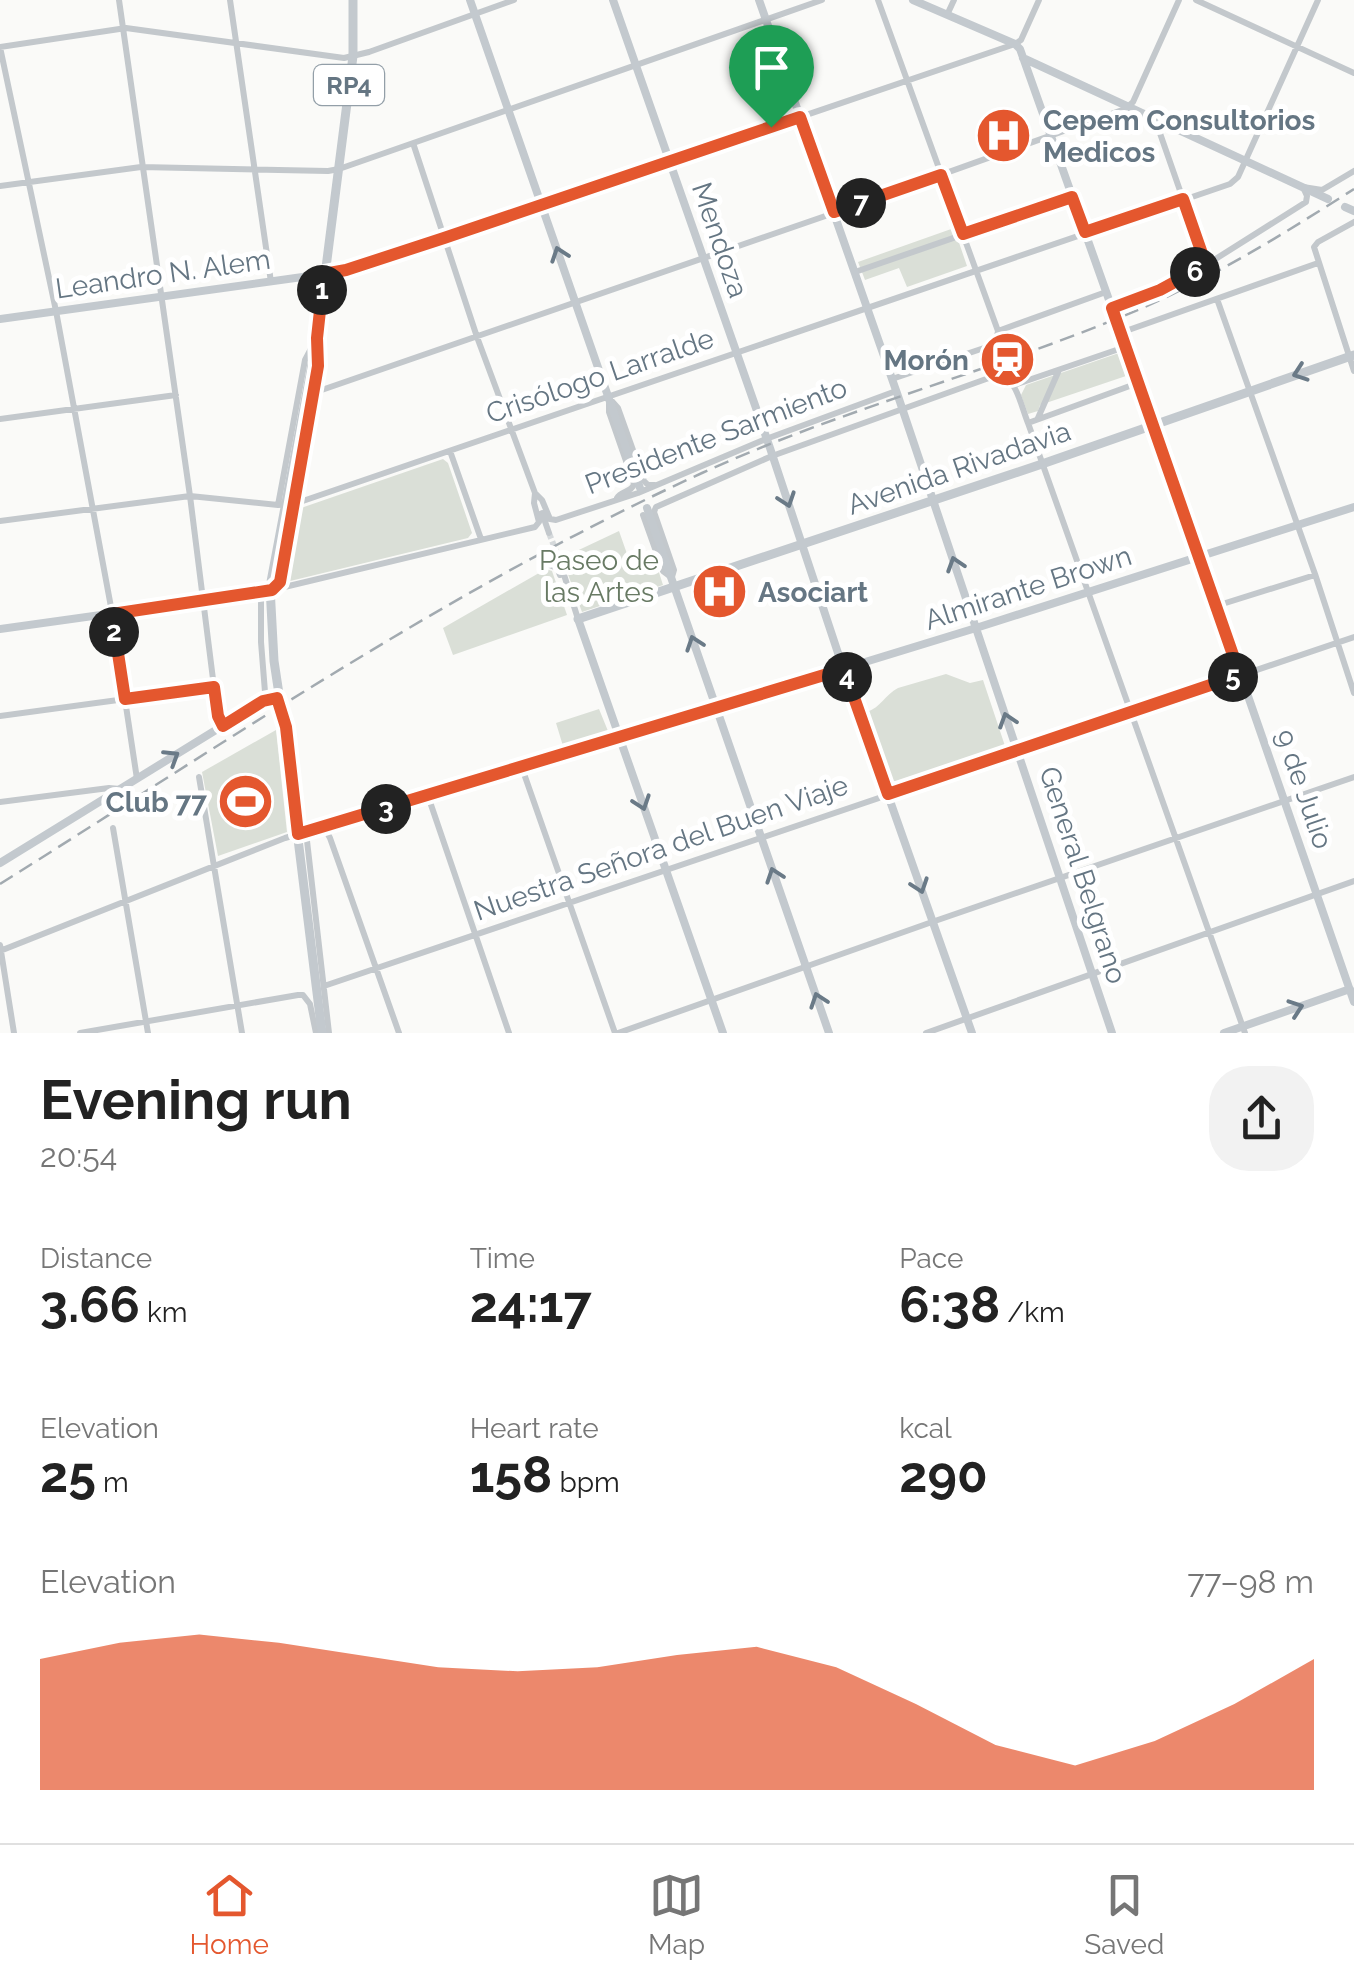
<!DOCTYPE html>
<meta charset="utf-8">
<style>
:root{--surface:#fff;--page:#f2f2f2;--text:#222;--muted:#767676;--line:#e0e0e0;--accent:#e4572e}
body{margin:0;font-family:Raleway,sans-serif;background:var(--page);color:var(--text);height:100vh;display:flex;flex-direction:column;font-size:38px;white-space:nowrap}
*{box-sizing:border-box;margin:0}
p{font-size:32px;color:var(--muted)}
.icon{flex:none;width:55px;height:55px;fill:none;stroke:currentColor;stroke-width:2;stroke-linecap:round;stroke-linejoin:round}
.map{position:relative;height:1033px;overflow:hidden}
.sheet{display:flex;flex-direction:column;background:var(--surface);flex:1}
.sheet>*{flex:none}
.pin{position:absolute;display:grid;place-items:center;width:85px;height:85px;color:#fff;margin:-102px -42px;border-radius:50% 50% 50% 0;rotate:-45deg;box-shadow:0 0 10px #0007}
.pin .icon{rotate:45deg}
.km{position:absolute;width:50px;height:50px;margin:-25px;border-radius:50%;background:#222;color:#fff;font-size:28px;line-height:50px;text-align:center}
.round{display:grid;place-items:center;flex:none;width:105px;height:105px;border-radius:40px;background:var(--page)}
.head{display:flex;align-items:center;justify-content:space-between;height:170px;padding:0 40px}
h1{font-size:55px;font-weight:700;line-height:75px}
.stats{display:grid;grid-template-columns:repeat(3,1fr);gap:15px;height:170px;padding:10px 40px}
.stats div{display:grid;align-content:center}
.stats b{font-size:50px;font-weight:700}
.stats small{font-size:28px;font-weight:400}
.stats p{font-size:28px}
.chart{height:280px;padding:20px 40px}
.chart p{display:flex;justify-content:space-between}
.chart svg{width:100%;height:180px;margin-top:10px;fill:var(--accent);opacity:.7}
.tabs{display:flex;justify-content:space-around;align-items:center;height:140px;border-top:2px solid var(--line);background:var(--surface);font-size:28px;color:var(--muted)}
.tabs a{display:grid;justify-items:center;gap:5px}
.tabs .on{color:var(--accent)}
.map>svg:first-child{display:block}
</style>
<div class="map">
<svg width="1354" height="1033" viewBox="0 0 1354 1033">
<rect width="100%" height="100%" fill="#fafaf8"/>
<path fill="#dadfd7" d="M954,228L967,266L907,287L899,268L865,280L858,262Z
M1119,353L1125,358L1124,363L1129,375L1040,405L1038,411L1028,414L1021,395L1026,385Z
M443,459L448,463L472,533L468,538L286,582L283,579L297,512L301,508Z
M619,531L633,571L656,563L663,585L582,612L563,561L566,556Z
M546,569L552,571L567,615L453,655L443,628Z
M946,674L970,683L983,680L1005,746L896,783L889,780L867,712C881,707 885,695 898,688Z
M599,709L608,731L605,734L563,746L556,723Z
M276,730L287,832L218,856L202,772Z"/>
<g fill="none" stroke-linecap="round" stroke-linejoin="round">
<path stroke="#d5d9db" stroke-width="6" stroke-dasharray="6 3" stroke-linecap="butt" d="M549,533L559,559"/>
<path stroke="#c3c8cc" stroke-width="6" d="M119,0L190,496L214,687L218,716L223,726
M230,0L271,282
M878,0L998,331
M1196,0L1354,73
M947,15L954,0
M0,47L56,311L111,607L137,779
M0,47L126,28L344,58L369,52L514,0
M1155,119L1206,265
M0,186L141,167L328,171L339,169L822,0
M1354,222L1318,242L1314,247L1354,371
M855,272L1072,197
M325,274L346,270L444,238L1015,44L1021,40L1039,0
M1217,299L1315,574L1354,693
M1112,308L1167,287L1206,265L1306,202L1307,196L1303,187L1322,190L1354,171
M1120,333L1318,263
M892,379L990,346L997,336L998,331L1106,292
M1014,385L1125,347
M313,393L834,213L1125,109L1133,102L1179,0
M610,399L618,408L644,481L648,485H655
M609,404V412L634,484C632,492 621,491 617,498
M1038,418L1059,370
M0,419L176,395
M1028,423L1138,383
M450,451L481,539
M536,494L542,500L550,519L556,520L638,493L766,439L896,391
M278,505L305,360L314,343
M542,513L549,533
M643,515L663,571L671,577
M0,521L190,496L278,505L294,504L1230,184L1238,177L1318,0
M559,559L578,619
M547,564L557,568L560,575
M672,577L674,570L654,512L656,507L772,456L1000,374C1017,380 1021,406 1028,423L1245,1033
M273,589L280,582L319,366L317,348
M272,590L535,527L539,522L534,503L535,493L477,337L413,143
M261,592V642L265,692L263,701
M1216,606L1315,575
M0,716L214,687
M522,768L615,1033
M199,777L242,1033
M428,796L509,1033
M0,802L109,788L120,789
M324,827L330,838L399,1033
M113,828L148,1033
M306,832L329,1033
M0,945L14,1033
M0,951L285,838L428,796L715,708
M324,986L1354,637
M80,1033L298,995H303L310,1004L316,1033
M618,1033L932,922L1354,777
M926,1033L1354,881"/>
<path stroke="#c3c9ce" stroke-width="8" d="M470,0L640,488
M613,0L770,448L841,662L972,1033
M759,0L898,396L1112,1033
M913,0L1015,44L1020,49L1186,517L1354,1002
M1023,58L1328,199
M1345,207L1354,211
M0,319L324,274
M647,508L829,1033
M578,619L723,1033
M0,629L272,591
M715,708L976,628L1354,507
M0,863L263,701L277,698
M1224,1033L1350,989"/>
<path stroke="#c3c9ce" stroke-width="9" d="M578,619L1042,464L1354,355
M322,1033L285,734L274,661L270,587L317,338L353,56V0"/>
<path stroke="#a2aab0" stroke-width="2.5" stroke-dasharray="15 8" stroke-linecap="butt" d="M0,884C229,740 455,586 702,473C844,408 997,370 1140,309C1216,276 1285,233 1354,189"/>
</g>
<defs><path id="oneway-chevron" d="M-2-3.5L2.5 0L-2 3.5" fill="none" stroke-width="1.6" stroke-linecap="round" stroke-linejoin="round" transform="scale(2.5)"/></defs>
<g stroke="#6a7a87">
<use href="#oneway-chevron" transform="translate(559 254) rotate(-109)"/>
<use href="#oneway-chevron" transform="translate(1300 373) rotate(161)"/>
<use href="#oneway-chevron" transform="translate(787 500) rotate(71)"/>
<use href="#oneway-chevron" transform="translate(955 564) rotate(-108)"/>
<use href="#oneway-chevron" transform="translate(694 643) rotate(-109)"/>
<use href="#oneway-chevron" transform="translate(1007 720) rotate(-108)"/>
<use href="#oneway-chevron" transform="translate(172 757) rotate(-32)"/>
<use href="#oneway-chevron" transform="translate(642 803) rotate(71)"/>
<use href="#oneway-chevron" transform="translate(774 875) rotate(-109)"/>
<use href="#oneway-chevron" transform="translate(920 886) rotate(71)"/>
<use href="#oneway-chevron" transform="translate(818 1000) rotate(-109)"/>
<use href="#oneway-chevron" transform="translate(1296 1008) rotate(-19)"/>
</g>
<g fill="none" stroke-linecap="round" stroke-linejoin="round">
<defs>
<path id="route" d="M800,117L834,212L941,175L963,234L1072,197L1085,232L1183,199L1206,265L1160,290L1112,308L1240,675L888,794L844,669L298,834L286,727L277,698L263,701L223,726L218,716L214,687L125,699L112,614L272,590L280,582L318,366L317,338L324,274L346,270L444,238Z"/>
</defs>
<use href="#route" stroke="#fff" stroke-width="20"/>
<use href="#route" stroke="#e4572e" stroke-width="12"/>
</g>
<defs>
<symbol id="hospital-disc" viewBox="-11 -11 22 22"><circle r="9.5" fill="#e4572e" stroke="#fff"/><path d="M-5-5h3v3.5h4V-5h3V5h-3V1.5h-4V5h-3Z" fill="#fff"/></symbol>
<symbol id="station-disc" viewBox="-11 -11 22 22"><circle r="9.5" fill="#e4572e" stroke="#fff"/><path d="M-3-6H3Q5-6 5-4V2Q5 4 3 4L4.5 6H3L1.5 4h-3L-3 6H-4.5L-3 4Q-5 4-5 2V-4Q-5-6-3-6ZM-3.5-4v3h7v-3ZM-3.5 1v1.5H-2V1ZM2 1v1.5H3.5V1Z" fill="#fff"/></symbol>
<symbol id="stadium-disc" viewBox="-11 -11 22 22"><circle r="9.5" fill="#e4572e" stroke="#fff"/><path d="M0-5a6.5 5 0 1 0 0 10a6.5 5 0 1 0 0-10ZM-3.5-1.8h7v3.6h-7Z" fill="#fff"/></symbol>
</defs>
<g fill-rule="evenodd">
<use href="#hospital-disc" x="972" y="104" width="63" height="63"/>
<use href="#station-disc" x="976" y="328" width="63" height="63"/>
<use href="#hospital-disc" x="688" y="560" width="63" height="63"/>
<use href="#stadium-disc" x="214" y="770" width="63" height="63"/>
</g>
<g text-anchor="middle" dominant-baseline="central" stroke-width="10" stroke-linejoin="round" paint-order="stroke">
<rect fill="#fff" stroke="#939fa8" stroke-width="2.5" x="314" y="65" width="70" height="40" rx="8"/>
<g font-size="25" font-weight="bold" fill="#657683">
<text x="349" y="85">RP4</text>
</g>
<g font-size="28" font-weight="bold" fill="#657683" stroke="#fff" text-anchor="start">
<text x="1043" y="120">Cepem Consultorios<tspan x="1043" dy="32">Medicos</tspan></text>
<text x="969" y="360" text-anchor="end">Morón</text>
<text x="758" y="592">Asociart</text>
<text x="207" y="802" text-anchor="end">Club 77</text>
</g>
<g font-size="28" fill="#657683" stroke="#fff">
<text transform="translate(720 240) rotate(71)">Mendoza</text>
<text transform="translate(163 274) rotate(-8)">Leandro N. Alem</text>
<text transform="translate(600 376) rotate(-19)">Crisólogo Larralde</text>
<text transform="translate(716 436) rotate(-21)">Presidente Sarmiento</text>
<text transform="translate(959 468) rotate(-19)">Avenida Rivadavia</text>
<text transform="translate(1028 588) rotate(-18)">Almirante Brown</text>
<text transform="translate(1304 789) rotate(71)">9 de Julio</text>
<text transform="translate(661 848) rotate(-19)">Nuestra Señora del Buen Viaje</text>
<text transform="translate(1083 875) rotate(72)">General Belgrano</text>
</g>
<g font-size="28" fill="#687a64" stroke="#fff">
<text x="599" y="560">Paseo de<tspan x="599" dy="32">las Artes</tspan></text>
</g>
</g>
</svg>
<div class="pin" style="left:771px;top:127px;background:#1e9e55"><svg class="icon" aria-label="arrive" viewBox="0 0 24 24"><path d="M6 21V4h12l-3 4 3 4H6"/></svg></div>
<b class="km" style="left:322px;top:290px">1</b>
<b class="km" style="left:114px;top:632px">2</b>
<b class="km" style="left:386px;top:809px">3</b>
<b class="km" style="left:847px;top:677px">4</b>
<b class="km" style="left:1233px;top:677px">5</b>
<b class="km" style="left:1195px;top:272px">6</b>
<b class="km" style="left:861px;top:203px">7</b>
</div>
<section class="sheet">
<div class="head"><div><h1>Evening run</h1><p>20:54</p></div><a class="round"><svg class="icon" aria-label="share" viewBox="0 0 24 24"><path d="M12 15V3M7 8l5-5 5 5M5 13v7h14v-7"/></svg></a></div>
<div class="stats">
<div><p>Distance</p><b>3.66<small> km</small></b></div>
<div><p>Time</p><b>24:17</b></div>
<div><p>Pace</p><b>6:38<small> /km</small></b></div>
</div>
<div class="stats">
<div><p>Elevation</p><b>25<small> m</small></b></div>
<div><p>Heart rate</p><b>158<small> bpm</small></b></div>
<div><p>kcal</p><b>290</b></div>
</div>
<div class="chart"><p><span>Elevation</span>77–98 m</p>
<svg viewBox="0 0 160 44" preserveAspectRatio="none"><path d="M0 44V12L10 8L20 6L30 8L40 11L50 14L60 15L70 14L80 11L90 9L100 14L110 23L120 33L130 38L140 32L150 23L160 12V44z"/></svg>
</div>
</section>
<nav class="tabs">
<a class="on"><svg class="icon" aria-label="home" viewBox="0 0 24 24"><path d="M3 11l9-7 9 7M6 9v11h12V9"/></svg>Home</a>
<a><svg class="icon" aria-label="map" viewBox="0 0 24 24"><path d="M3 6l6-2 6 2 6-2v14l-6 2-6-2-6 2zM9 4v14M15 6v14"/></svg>Map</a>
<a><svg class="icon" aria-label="saved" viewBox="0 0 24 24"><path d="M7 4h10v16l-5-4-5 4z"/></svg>Saved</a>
</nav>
